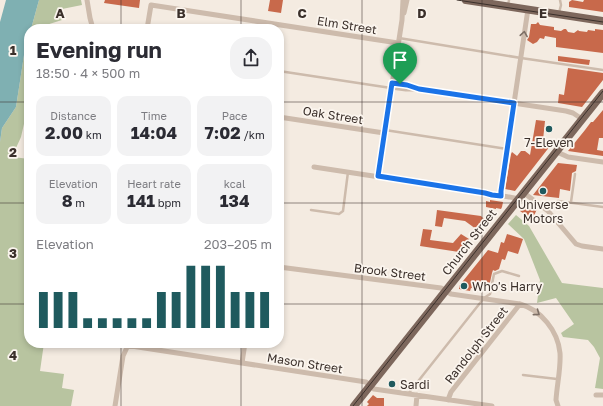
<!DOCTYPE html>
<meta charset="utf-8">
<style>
:root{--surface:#fff;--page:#f2f2f3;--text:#2b2b33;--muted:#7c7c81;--accent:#1f5a5e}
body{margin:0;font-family:"Golos Text",sans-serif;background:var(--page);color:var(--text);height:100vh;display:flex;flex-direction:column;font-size:15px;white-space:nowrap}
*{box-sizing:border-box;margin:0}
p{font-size:13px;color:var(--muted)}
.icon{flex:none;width:22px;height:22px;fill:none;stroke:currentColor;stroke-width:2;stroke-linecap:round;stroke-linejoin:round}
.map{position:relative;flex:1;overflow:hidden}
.details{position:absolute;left:24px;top:24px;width:260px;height:324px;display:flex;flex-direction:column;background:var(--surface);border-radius:16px;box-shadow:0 2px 6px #0003}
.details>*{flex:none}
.pin{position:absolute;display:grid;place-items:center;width:34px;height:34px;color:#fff;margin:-41px -17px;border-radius:50% 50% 50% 0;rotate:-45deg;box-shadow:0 0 4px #0007}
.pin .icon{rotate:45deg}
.round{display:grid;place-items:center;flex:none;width:42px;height:42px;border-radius:16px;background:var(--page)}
.overview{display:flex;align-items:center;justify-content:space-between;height:68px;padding:0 12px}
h1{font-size:22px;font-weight:700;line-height:30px}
.metrics{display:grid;grid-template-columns:repeat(3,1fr);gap:6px;height:68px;padding:4px 12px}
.metrics div{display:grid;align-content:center;border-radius:10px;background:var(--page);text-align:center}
.metrics b{font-size:17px;font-weight:700}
.metrics small{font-size:11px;font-weight:400}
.metrics p{font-size:11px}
.chart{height:112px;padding:8px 12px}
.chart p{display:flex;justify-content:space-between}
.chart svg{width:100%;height:72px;margin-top:4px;stroke:var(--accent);stroke-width:6}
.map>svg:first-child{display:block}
</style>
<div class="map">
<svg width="603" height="406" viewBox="0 0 603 406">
<rect width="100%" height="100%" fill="#f4ebe1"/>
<path fill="#b8c4a0" d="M39,0H81L82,5L62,9V20L43,26L42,29H31Z
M29,37V102L21,137L16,148L13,157L29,159V343H44L40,371L64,374L62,388L74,390L71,406H0V142L2,128L16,107L24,55Z
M516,215L529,226L562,283L603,288V389L595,388L600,358L594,347L588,340L563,337L561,333L574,324L556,298L537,303L540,280L524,239L508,224Z"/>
<path fill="#7fb0b2" d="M6,0H39L31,29H29V37L24,55L16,107L2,128L0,142V22Z"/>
<path fill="#c8694b" d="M105,0H140L139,8L104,3Z
M270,0H283L281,13L268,11Z
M572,0L583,2L584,0H603V12L569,7V2Z
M538,22L540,25L554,27V30L561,31L564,29H566L568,32L574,33L578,30L579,31L587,32L588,30L595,31V29L603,30V53L556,47V38L545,36L544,39L540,38L537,42L533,44L527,40L529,37L531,24H536Z
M558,56L590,60L589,65L558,61Z
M568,68L603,73V80L582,107L558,103L559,94L564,95Z
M603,110V138H599L597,150L603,151V156L568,151L585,130L591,122H593Z
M536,120L545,121L543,140L554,141L515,191L505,189L511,154L512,152L517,156L521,151H525L530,155Z
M558,163L577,165L576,171L572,173L570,191L560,189L559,198L533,195Z
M490,200L503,202L502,207L501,209L496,208V209L486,207V201L490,202Z
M526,202L537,209L533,218L531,216H527L520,211Z
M437,210L481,216L484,219L476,229L465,221L444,218L442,227L435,226Z
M423,229L432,230L430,240L453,243L461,234L469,239L459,252L420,246Z
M507,234L523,239L518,254L508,251L505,260L502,259L499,269L495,271L493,270L492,273L489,287L483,286L482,290L471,288L470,291L459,289V286L488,250L498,253L501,242L504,243Z
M373,395L377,398H384V406H367L369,404L367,402Z"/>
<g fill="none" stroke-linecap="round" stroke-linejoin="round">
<path stroke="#cdbbac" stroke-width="2.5" d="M508,6L509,0
M559,13L561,5L560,0
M399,38L521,58L603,70
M279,71L391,88
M385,130L507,149
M558,201L603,207
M571,202L575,174
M311,210L339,214L343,211L348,172
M523,375L557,379
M408,394L484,298L490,294L494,274L502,271L519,276"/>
<path stroke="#cdbbac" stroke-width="5" d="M87,0L90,18L93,29
M404,13L407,0
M147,29L151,5L398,43
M392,83L407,85L414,88
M391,87L406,89H419L566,111L573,113L582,119
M279,117L384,133
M557,152L568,157L603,162
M314,167L485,193C496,196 508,196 519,199
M378,176L402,20L403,0
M524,193L548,211L576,244L582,246L603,249
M501,196V191L528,9
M279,267L441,288L451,294L520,304C541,310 558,331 560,353C561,368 557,384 556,400L558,406
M112,343L366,382L374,389L492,406
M242,363L245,343
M596,395H603
M448,400L451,392L520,304
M115,406L123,356L129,343
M416,406L417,395"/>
<path stroke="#7d675c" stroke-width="8" d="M466,0L603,21
M354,406L603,93"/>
<path stroke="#3b302b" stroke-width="1" d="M457,0L603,22
M353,406L603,91"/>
</g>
<defs><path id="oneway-chevron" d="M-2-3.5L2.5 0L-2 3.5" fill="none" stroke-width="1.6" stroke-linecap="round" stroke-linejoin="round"/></defs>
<g stroke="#7d6f65">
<use href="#oneway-chevron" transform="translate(524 34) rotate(-81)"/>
<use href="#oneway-chevron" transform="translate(537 313) rotate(36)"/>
</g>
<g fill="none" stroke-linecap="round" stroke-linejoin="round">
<defs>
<path id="route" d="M392,83L407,85L419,89L514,103L501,191V196L492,195L485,193L378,176Z"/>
</defs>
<use href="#route" stroke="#fff" stroke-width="8"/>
<use href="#route" stroke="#1a73e8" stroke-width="5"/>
</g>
<path fill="none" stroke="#3b302b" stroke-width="1" stroke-opacity="0.55" d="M121,0V29M241,0V29M362,0V406M482,0V406M0,102H29M279,102H603M0,203H29M279,203H603M0,304H29M279,304H603M121,343V406M241,343V406"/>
<g fill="#1f5a5e" stroke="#fbf5ee" stroke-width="1.5">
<circle cx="549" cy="129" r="4"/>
<circle cx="543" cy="191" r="4"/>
<circle cx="464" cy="286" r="4"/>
<circle cx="392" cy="384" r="4"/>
</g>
<g text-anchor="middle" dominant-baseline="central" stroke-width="3.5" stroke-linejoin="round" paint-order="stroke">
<g font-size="12" fill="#3b302b" stroke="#fbf5ee">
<text transform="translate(347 25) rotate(9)">Elm Street</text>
<text transform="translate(333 115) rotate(9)">Oak Street</text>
<text transform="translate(469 242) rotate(-52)">Church Street</text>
<text transform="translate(390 272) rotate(7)">Brook Street</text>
<text transform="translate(476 345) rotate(-52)">Randolph Street</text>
<text transform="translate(305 363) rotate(9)">Mason Street</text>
</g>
<g font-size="12" fill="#3b302b" stroke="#fbf5ee">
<text x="549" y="142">7-Eleven</text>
<text x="543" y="204">Universe<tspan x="543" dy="14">Motors</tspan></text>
<text x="472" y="286" text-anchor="start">Who's Harry</text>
<text x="400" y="384" text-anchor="start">Sardi</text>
</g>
</g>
<g font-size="13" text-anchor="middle" font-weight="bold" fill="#3b302b" stroke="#fbf5ee" stroke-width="3.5" stroke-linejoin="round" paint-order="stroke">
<text x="60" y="18">A</text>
<text x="181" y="18">B</text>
<text x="302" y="18">C</text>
<text x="422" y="18">D</text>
<text x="543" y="18">E</text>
<text x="13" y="55">1</text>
<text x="13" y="157">2</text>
<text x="13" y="258">3</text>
<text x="13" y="360">4</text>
</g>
</svg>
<div class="pin" style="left:400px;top:84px;background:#1e9e55"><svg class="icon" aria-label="arrive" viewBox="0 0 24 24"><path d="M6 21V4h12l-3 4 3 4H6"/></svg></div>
<section class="details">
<div class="overview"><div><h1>Evening run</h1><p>18:50 · 4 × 500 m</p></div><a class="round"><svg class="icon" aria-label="share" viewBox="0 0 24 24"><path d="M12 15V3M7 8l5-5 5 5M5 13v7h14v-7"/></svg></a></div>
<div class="metrics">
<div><p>Distance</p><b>2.00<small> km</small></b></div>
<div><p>Time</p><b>14:04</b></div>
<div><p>Pace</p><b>7:02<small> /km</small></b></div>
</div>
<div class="metrics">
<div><p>Elevation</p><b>8<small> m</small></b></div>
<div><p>Heart rate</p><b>141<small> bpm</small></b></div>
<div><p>kcal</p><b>134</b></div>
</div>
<div class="chart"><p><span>Elevation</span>203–205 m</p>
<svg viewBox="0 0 160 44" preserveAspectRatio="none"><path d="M5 44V22M15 44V22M25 44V22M35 44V38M45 44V38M55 44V38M65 44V38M75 44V38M85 44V22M95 44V22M105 44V6M115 44V6M125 44V6M135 44V22M145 44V22M155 44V22"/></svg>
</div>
</section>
</div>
